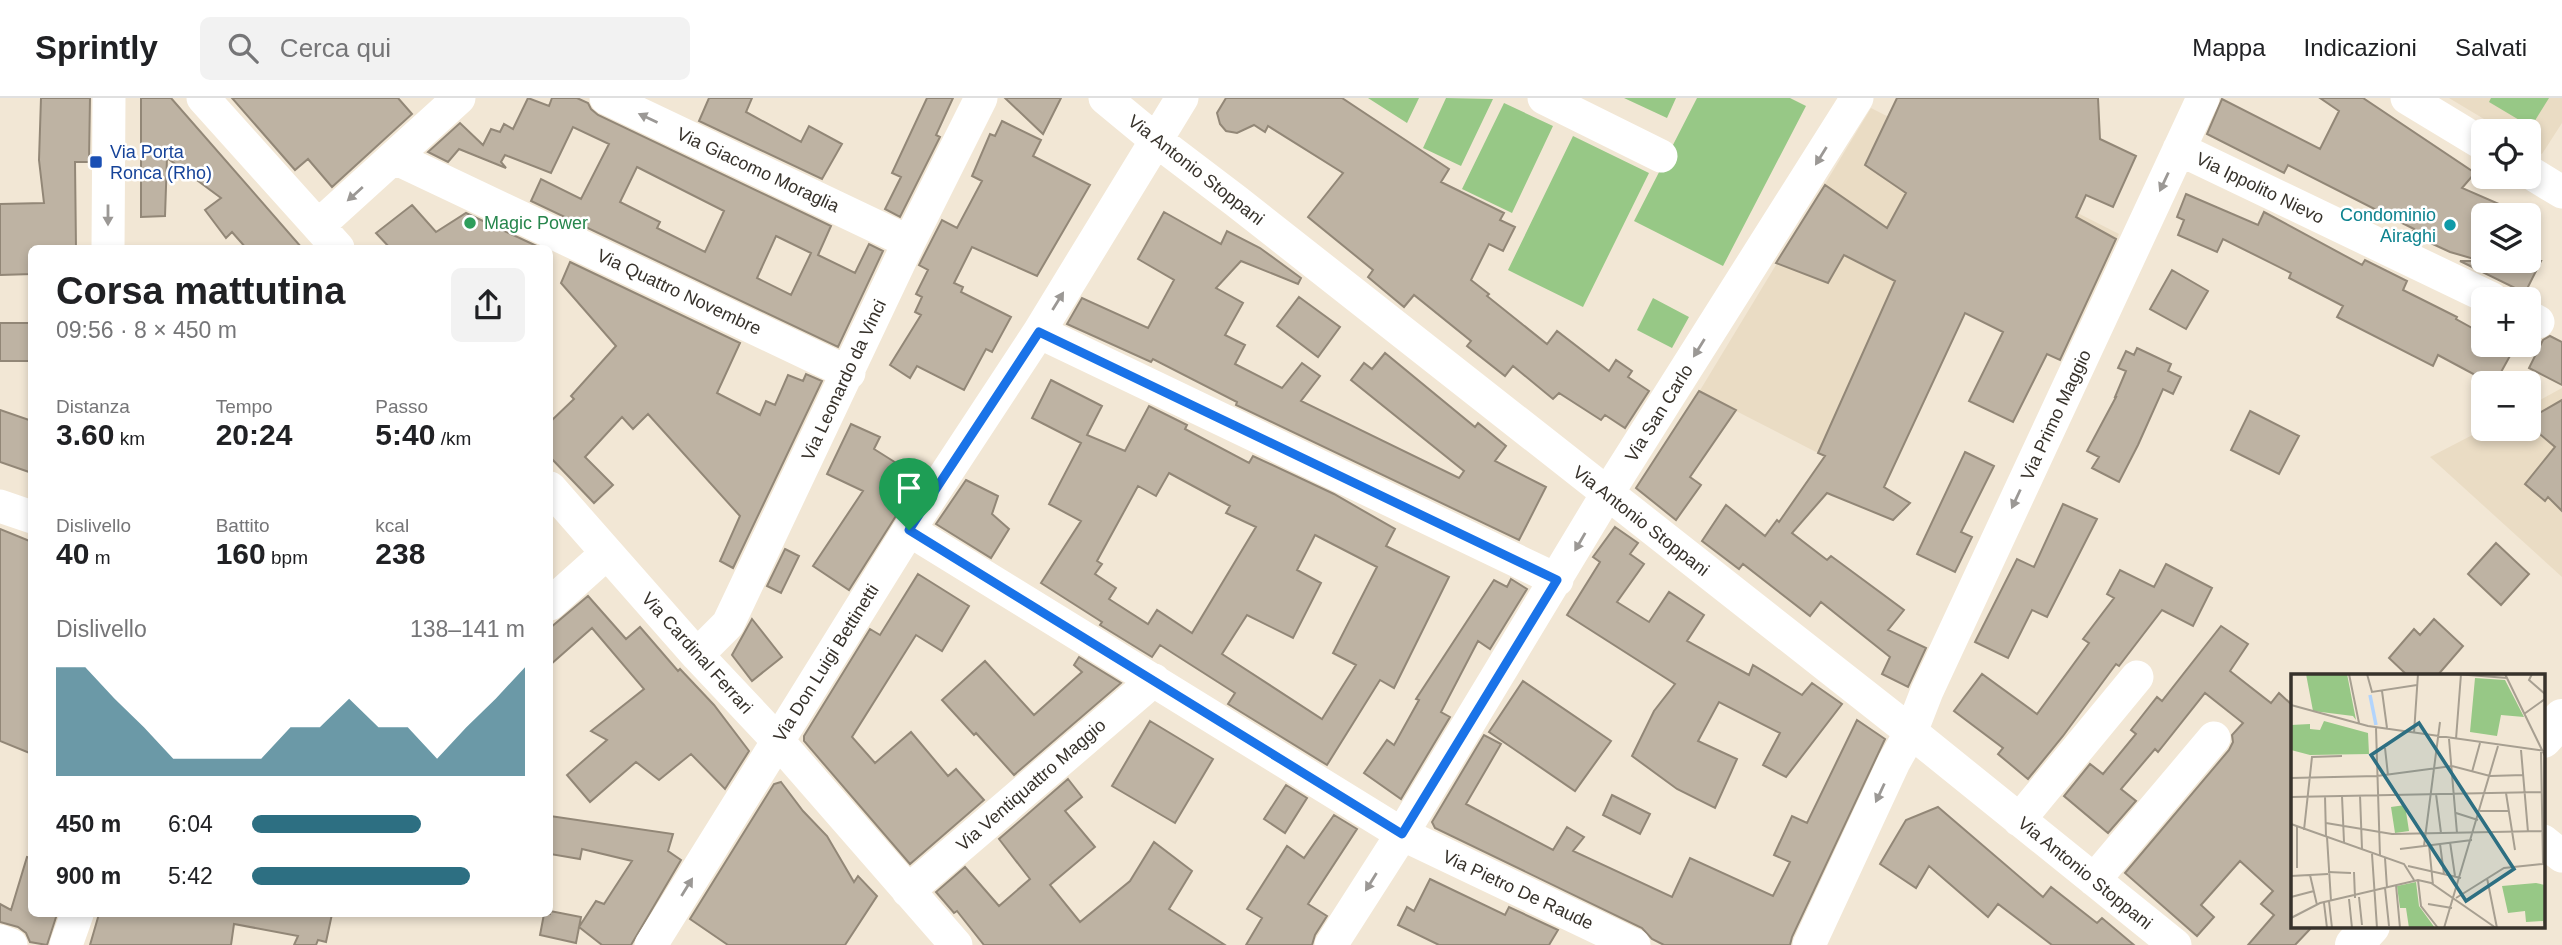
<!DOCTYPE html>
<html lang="it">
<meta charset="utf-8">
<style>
:root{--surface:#fff;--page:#f2f2f2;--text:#202124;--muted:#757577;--line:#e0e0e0;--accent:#2d6f82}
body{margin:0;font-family:Helvetica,sans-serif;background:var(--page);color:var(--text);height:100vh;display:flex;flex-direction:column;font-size:26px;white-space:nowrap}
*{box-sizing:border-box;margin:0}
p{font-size:23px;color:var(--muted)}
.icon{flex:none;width:38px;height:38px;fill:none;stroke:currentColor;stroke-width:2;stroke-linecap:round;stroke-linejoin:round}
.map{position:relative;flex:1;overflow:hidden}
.side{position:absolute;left:28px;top:147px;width:525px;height:672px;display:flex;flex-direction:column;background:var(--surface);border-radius:10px;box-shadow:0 4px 10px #0003}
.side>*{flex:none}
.controls{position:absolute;left:2471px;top:21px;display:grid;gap:14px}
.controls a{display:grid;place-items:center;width:70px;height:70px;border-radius:10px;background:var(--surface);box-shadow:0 4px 10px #0003;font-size:35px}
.pin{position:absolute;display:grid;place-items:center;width:60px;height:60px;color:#fff;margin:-72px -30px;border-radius:50% 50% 50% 0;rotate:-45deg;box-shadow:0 0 7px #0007}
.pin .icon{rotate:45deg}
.round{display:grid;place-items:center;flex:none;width:74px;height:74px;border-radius:10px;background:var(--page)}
.overview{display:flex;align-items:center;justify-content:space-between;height:119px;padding:0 28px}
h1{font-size:38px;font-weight:600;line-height:52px}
.stats{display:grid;grid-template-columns:repeat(3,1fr);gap:10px;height:119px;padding:7px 28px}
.stats div{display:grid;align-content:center}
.stats b{font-size:30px;font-weight:600}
.stats small{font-size:19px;font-weight:400}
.stats p{font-size:19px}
.chart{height:196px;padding:14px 28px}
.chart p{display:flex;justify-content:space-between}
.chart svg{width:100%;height:126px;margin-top:7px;fill:var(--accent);opacity:.7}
ul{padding:0 28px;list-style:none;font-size:23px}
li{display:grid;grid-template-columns:112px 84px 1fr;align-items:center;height:52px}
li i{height:18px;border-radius:9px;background:var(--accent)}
header{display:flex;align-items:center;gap:42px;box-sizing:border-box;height:98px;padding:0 35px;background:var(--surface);border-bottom:2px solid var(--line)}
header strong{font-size:33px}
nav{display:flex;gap:38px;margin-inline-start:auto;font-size:24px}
.search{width:490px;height:63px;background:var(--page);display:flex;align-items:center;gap:18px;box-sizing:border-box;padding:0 24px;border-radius:10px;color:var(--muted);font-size:26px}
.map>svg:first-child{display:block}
</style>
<header>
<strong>Sprintly</strong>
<div class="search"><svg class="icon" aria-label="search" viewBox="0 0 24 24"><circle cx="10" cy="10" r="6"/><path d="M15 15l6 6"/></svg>Cerca qui</div>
<nav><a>Mappa</a><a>Indicazioni</a><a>Salvati</a></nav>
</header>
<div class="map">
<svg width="2562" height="847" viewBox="0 0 2562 847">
<rect width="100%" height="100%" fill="#f2e7d5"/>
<path fill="#eadcc4" d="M2449,0H2562V25L2542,56L2529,48V33H2504Z
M1871,10L2119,136L2060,262L1965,215L1884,389L1699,294Z
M2562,290V479L2430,359L2484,331H2529V308Z"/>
<path fill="#97c886" d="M1368,0H1419L1407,25Z
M1446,0L1493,1L1461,68L1423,50Z
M1624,0H1676L1667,20Z
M1697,0H1790L1806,8L1723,168L1634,123Z
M2491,0H2549L2531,29L2489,4Z
M1504,5L1553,28L1512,115L1462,91Z
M1573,38L1649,75L1583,209L1508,172Z
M1653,200L1689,219L1672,250L1637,232Z"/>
<path fill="#beb3a3" stroke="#928777" stroke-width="2" fill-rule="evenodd" d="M41,0H90L89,64H75L76,150H32V176L0,177V106L44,105L39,62Z
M141,0H171L302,150H246L232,134L226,140L205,112L221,100L167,60L165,118L141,119Z
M232,0H398L412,16L332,89L308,61L295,72Z
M528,0L549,8L552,0H577L588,5L591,11L598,17L831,128L818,157L855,175L869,146L883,153L838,249L531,103L541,81L581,101L609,46L573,29L551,75L505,57L501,64L506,70L459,51L448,64L428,54L460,25L483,47L491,31L500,34L504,26L513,31ZM637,69L724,113L705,154L657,130L660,124L620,104ZM776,138L811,155L791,197L757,180Z
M709,0H752L746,14L801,44L809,28L842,46L822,81L699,23Z
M927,0H953L936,37L940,39L900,119L885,111L901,79L892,75Z
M1005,0H1061L1043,36Z
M1226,0H1342L1449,71L1441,84L1504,115L1500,122L1515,129L1503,153L1489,146L1471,182L1489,196L1487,198L1547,246L1557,233L1609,273L1616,262L1632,273L1628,279L1649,293L1625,330L1605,317L1601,322L1559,295L1553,301L1513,268L1505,278L1467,248L1471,243L1414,197L1404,209L1368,179L1373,172L1308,119L1343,75L1268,28L1265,34L1254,27L1237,35L1226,33L1220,26L1217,15Z
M1897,0H2098L2100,41L2136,58L2113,109L2086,97L2076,119L2116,141L2060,262L2047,256L2013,324L1969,303L2003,234L1965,215L1884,389L1910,405L1893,422L1827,395L1792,435L1827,462L1831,458L1904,512L1888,532L1926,550L1908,589L1882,576L1890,559L1821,504L1810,518L1743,466L1739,471L1702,443L1726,407L1765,438L1777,422L1779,424L1825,358L1818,355L1895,183L1844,157L1828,185L1776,165L1825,87L1887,130L1906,95L1865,67Z
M2320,0H2363L2475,75L2462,90L2524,117H2483V163H2541L2525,195L2460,163H2481L2450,154L2411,136L2414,131L2288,67L2284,75L2207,36L2222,1L2320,51L2339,13Z
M1002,23L1041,42L1033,58L1090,87L1037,178L972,149L954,185L963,189L961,194L1011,219L992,254L986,251L964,292L917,268L910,280L890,267L921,217L915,214L922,199L916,196L928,172L919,167L942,122L957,130L982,83L972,78L990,36L995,38Z
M2186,96L2258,127L2264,114L2362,167L2365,162L2407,183L2403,192L2457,219L2456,221L2483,236V247H2516L2495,285H2490L2438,257L2433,268L2337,219L2343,208L2289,180L2291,175L2223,141L2217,154L2178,137L2184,122L2177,119Z
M412,107L436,134L466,115L541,150H390L376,135Z
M1164,114L1221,146L1227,133L1260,150L1301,180L1298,186L1241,163L1216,190L1243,205L1225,237L1245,247L1235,266L1282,290L1302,265L1320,278L1301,303L1459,380L1464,373L1351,282L1364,265L1372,271L1385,255L1475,329L1478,325L1506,348L1495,363L1546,389L1519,442L1236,307L1237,304L1153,261L1151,264L1067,226L1082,200L1148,230L1174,182L1138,161Z
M570,164L740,245L717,295L760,317L766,303L775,307L788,277L803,283L806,276L822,283L733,470L720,463L740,418L648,316L633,331L622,319L585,359L613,387L594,405L550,359V324L574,301L571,298L616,248L561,185Z
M2172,172L2208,193L2186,231L2150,211Z
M1299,199L1340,229L1318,259L1277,228Z
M0,225H32V263H0Z
M2550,238L2562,244V287L2529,270L2543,242Z
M2137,250L2171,266L2168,273L2181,279L2173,296L2163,291L2138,347L2119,384L2092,370L2099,359L2087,353L2116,299H2115L2126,273L2118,270L2126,253L2134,257Z
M1051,282L1102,308L1087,337L1125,353L1149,308L1187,327L1185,331L1249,365L1253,358L1334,396L1395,431L1386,448L1449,479L1394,590L1380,582L1327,667L1228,606L1235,595L1160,547L1152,559L1100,527L1102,524L1041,485L1081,423L1049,406L1081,345L1032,320ZM1169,375L1230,408L1226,415L1256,429L1192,535L1157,512L1148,526L1109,501L1116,490L1095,476L1102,466L1097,463L1138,388L1156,398ZM1315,437L1377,469L1333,555L1356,567L1322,621L1222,556L1247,517L1293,540L1321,485L1297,472Z
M1699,293L1736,312L1690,379L1701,387L1676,422L1636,390Z
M2562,302V413L2548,399L2545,403L2525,386L2555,349L2529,327V321Z
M0,312L32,323V375L0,364Z
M2250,313L2299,338L2279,376L2231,352Z
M851,326L880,339L874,351L920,380L849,492L813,468L863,393L827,376Z
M1965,354L1994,368L1961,434L1972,439L1955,474L1917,456Z
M966,382L998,398L992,416L1009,431L991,460L936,426Z
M2063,406L2097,421L2047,519L2032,512L2008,560L1975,544L2017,461L2034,469Z
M1615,429L1638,445L1630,456L1644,466L1617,504L1649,524L1669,494L1704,517L1687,543L1749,577L1753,567L1802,597L1812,585L1842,606L1786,679L1763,667L1780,635L1719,604L1698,643L1737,661L1715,710L1677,691L1632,658L1654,613L1675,586L1567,517L1600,464L1593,459Z
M0,431L32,444V656L0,643Z
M2496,445L2529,476L2501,507L2468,476Z
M785,451L799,458L781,495L767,488Z
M2166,466L2212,490L2193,528L2162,512L2119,568L2116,566L2063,638L2028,681L1998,656L2003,650L1954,613L1982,576L2037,616L2089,545L2083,541L2114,500L2107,496L2120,472L2154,489Z
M918,476L969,508L942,553L916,537L852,639L875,665L911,634L948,678L956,671L984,702L910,766L804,643V638L870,531L880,537Z
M1511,481L1527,491L1490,551L1478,543L1441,614L1450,619L1401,701L1364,675L1387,642L1394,647L1419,602L1416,601L1494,482L1507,489Z
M588,498L626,541L640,529L678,573L680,571L714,607L749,653L725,691L691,656L659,682L636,664L590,704L567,677L607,642L591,633L644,591L592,530L550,567V530Z
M752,521L782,559L752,583L732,557Z
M2434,521L2463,548L2437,578H2408L2389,560L2414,531L2420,537Z
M2221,528L2248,546L2230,573L2271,605L2279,595L2292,607V828H2313L2295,847H2248L2274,817L2261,806L2273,793L2240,763L2201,807L2214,819L2197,838L2125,775L2229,652L2233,644L2232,637L2243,625L2205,595L2158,654L2155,651L2121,691L2136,703L2108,735L2064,698L2090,666L2103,676L2136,636L2131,632L2157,599L2162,603Z
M1079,559L1121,585L1014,677L976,635L974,637L942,602L985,563L1034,617L1082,574L1074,567Z
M1523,583L1611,643L1575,693L1489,634Z
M1857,622L1885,641L1792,839L1790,847H1664L1652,841L1642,830L1435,730L1432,724L1484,637L1501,646L1466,706L1553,752L1567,729L1584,739L1573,753L1672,799L1690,760L1773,798L1790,764L1774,757L1792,718L1807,725Z
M1150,623L1213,661L1175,725L1112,688Z
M1068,681L1082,699L1065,713L1095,749L1050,787L1080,824L1130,783L1154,744L1192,773L1169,811L1225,847H984L957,813L954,815L936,794L965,769L999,808L1030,781L999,741Z
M781,684L803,713L827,738L854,784L858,778L877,798L845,847H728L690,821L774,686Z
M1286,687L1307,700L1285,735L1264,721Z
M1612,697L1650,716L1640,736L1603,717Z
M1938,709L2043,799L2051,789L2097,825L2102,820L2134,847H2052L1998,806L1988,819L1929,768L1916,790L1880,766L1906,722Z
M1334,717L1357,731L1308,806L1327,818L1315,837L1312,847H1246L1262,820L1247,811L1287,748L1304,760Z
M550,718L673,736L668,753L681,762L631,847H602L579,829L596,803L604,806L632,763L582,751L580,761L550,756Z
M27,759L32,760V816H57L47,847L30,844L26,835L18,829L0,824V806L11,812Z
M1430,781L1505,817L1509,809L1558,832L1549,847H1439L1398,827L1407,809L1414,813Z
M550,813L581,819L576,845L540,837L544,816H550Z
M99,816H332L326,844L318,842L316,847H294L298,838L234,826L231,847H90Z"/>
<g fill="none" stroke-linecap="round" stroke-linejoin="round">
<path stroke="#fff" stroke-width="33" d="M203,0L338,150
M606,0L909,144
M1105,0L1157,43L1236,103L1911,634L2175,847
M1544,0L1661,58
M2407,0L2483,46
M2179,51L2492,201
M395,60L849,275
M2529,74L2562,94
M318,128L459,0
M108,150L109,0
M2529,219L2538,224
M1039,234L1557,482
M550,390L697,557L777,642L956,847
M0,408L32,419
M909,432L1402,736L1634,847
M550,506L607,455
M697,557L728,526L909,144L981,0
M2019,722L2137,579
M2543,743L2562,758
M2094,782L2214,640
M908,793L1154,582
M0,843L11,847
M66,847L77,816
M651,847L909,432L1039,234L1182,0
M1331,847L1402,736L1607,396L1857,0
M1809,847L1894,664L1911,634L1927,593L2203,0"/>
<path stroke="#fff" stroke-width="38" d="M2543,641L2562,620
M2354,847L2371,828"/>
</g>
<defs><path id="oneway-solid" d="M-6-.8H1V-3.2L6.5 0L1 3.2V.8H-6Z" transform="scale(1.75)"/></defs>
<g fill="#9b9895">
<use href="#oneway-solid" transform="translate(648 20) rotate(-155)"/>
<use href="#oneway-solid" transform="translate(1821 58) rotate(122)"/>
<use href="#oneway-solid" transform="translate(2164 84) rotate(115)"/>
<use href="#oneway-solid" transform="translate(355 96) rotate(138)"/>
<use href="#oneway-solid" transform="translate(108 117) rotate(90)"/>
<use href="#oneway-solid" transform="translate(1058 203) rotate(-58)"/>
<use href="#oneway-solid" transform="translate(1699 250) rotate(122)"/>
<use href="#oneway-solid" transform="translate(2016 401) rotate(115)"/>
<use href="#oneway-solid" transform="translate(1580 444) rotate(120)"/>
<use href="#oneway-solid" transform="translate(1880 695) rotate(115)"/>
<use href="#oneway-solid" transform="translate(1371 784) rotate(122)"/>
<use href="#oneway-solid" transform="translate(687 789) rotate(-58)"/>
</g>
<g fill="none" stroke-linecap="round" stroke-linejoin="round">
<defs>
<path id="route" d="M1039,234L1557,482L1402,736L909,432Z"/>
</defs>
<use href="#route" stroke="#fff" stroke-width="14"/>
<use href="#route" stroke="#1a73e8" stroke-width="9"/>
</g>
<rect fill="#1a4fb4" stroke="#fff" stroke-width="2.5" x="89" y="57" width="14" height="14" rx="3.5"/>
<circle fill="#2e9e5b" stroke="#fff" stroke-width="2.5" cx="470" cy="125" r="7"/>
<circle fill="#0f9aa8" stroke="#fff" stroke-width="2.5" cx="2450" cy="127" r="7"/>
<g text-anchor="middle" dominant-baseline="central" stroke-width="5" stroke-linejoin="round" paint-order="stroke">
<g font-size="18" fill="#164399" stroke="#fff" text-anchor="start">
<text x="110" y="54">Via Porta<tspan x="110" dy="21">Ronca (Rho)</tspan></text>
</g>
<g font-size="18" fill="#37322b" stroke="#fff">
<text transform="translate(758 72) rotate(25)">Via Giacomo Moraglia</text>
<text transform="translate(1196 72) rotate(38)">Via Antonio Stoppani</text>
<text transform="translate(2260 90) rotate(26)">Via Ippolito Nievo</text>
<text transform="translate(679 194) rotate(25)">Via Quattro Novembre</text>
<text transform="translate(844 282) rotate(-65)">Via Leonardo da Vinci</text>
<text transform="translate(1659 315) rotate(-58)">Via San Carlo</text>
<text transform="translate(2056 317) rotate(-65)">Via Primo Maggio</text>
<text transform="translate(1641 423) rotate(38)">Via Antonio Stoppani</text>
<text transform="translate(697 555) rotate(48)">Via Cardinal Ferrari</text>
<text transform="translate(826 565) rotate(-58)">Via Don Luigi Bettinetti</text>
<text transform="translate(1031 687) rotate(-41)">Via Ventiquattro Maggio</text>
<text transform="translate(2085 775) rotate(39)">Via Antonio Stoppani</text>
<text transform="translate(1518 792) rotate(25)">Via Pietro De Raude</text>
</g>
<g font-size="18" fill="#0d838f" stroke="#fff" text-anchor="end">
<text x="2436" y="117">Condominio<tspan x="2436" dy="21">Airaghi</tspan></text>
</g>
<g font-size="18" fill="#27864d" stroke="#fff" text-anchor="start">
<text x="484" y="125">Magic Power</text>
</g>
</g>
<g transform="translate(2291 576)">
<rect width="254" height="254" fill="#f2e7d5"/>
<path d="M15,0H56L65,46L62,42L22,37ZM184,4L214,6L233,43L210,41L206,62L179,58ZM33,47L77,59L78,80L19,81L0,76V51L19,50V55L29,56ZM114,131L118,157L104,159L100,133ZM125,208L128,232L144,254H118L115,234H109L106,212ZM245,209L254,211V254L252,247L235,248L234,237L217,239L211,212Z" fill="#97c886"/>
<path fill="none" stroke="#b2d4fc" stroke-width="3.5" d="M79,21L85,51"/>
<path fill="none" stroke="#a79f91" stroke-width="2" d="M58,0L68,49M76,0L81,18L126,11M165,0L216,4M214,0L254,82M241,0L238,6L254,20M91,17L96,54M0,31L77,52L254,77M233,40L254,25M85,54L89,182M123,59L127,0M158,65L166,159M165,65L170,0M94,74L97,101M230,76L237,158M181,98L189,69M0,104L86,102L161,92L199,102L233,101M215,119L224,176M145,120L150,159M69,121L71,175M34,122L35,163M51,122L53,168M0,123L250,118M189,137H218M165,139L187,146M35,149L101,160L251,157M0,150L113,190L123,206M13,156L21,83L51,82M36,163L40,227M159,168L164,202M149,170L153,200M138,171L142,211M133,172L149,48M109,175L181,166M81,180L86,254M94,184L96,214M117,192L170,204M6,194V153M37,198L60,199M63,198L64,224M19,201L26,231M0,202L37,200M196,204L206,254M127,206L130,232L147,254M105,211L109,254M94,214L98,252M0,223L23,217M68,223L71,251M165,224L213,194L252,190L250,78M58,225L61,254M38,227L41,254M33,229L36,254M137,230L161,234M0,244L29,229L127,206L140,209L205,254M153,254L207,72"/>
<path fill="#2d6f82" fill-opacity="0.15" stroke="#2d6f82" stroke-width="3.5" d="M128,49L223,195L175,227L80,81Z"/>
<rect width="254" height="254" fill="none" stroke="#37322b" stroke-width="3.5"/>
</g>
</svg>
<div class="controls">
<a><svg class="icon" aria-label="locate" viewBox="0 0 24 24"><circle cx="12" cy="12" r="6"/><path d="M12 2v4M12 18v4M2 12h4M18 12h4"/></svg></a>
<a><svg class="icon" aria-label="layers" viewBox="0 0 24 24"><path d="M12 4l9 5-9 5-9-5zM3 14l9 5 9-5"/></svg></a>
<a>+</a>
<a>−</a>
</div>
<div class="pin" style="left:909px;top:432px;background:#1e9e55"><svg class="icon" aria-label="arrive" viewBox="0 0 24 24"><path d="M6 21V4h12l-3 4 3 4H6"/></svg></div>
<section class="side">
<div class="overview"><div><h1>Corsa mattutina</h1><p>09:56 · 8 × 450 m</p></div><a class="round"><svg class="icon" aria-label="share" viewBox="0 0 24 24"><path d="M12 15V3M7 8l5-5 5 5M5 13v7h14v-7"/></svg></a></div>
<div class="stats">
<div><p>Distanza</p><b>3.60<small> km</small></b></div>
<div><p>Tempo</p><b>20:24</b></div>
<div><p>Passo</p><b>5:40<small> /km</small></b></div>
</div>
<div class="stats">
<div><p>Dislivello</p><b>40<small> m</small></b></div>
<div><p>Battito</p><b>160<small> bpm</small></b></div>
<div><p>kcal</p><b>238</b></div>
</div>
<div class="chart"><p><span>Dislivello</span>138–141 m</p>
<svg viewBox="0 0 160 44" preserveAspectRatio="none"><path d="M0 44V6L10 6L20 17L30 27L40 38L50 38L60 38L70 38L80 27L90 27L100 17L110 27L120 27L130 38L140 27L150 17L160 6V44z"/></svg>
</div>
<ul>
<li><b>450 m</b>6:04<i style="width:62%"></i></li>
<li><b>900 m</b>5:42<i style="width:80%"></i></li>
</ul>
</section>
</div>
